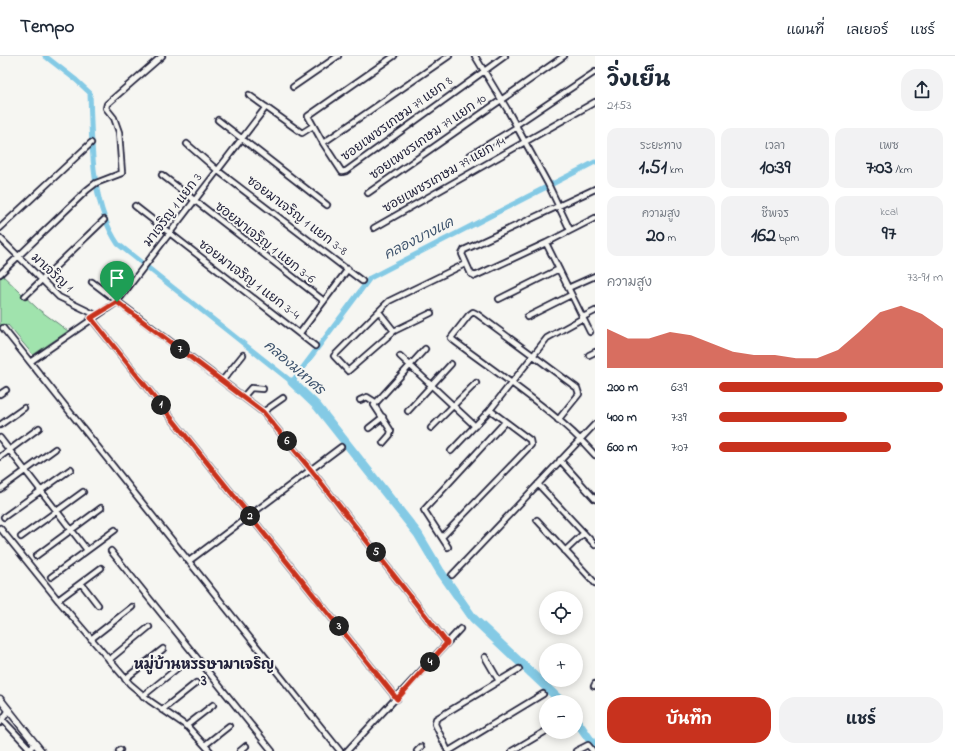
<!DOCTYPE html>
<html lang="th">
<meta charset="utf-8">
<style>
:root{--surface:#fff;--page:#f2f2f3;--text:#1f2937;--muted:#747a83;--line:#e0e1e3;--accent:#c8321e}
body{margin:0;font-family:"Indie Flower","Playpen Sans Thai",sans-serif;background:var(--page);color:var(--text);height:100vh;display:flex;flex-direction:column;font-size:15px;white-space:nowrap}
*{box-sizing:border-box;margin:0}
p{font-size:13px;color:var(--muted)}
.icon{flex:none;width:22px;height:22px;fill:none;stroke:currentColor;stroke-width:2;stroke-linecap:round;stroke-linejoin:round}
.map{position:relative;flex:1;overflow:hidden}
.sheet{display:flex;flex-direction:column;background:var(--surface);width:360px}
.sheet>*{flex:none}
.buttons{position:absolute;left:539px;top:535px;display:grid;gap:8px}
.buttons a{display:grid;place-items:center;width:44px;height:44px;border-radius:50%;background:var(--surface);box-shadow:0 2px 10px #0003;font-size:20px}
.pin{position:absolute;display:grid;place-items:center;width:34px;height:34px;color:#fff;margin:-41px -17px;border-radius:50% 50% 50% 0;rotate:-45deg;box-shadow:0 0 4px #0007}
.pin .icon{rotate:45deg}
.km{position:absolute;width:20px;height:20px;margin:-10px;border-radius:50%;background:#222;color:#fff;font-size:11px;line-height:20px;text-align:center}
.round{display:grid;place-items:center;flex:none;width:42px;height:42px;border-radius:16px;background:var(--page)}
.summary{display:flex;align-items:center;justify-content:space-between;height:68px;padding:0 12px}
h1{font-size:22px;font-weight:700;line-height:30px}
.stats{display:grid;grid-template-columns:repeat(3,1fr);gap:6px;height:68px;padding:4px 12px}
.stats div{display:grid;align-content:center;border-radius:10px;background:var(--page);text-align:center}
.stats b{font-size:20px;font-weight:700}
.stats small{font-size:11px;font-weight:400}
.stats p{font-size:11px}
.chart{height:112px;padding:8px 12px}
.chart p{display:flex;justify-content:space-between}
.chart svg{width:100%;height:72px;margin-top:4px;fill:var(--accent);opacity:.7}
.action{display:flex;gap:8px;margin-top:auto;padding:8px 12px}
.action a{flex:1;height:46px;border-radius:16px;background:var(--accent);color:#fff;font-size:16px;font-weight:700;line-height:46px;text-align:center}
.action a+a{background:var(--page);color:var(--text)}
ul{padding:0 12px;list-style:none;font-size:13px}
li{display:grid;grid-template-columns:64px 48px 1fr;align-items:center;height:30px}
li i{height:10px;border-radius:5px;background:var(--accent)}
header{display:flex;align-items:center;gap:24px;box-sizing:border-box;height:56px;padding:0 20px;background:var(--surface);border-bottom:1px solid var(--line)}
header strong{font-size:19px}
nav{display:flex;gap:22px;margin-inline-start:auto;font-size:14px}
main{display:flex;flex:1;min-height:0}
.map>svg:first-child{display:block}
</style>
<header>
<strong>Tempo</strong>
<nav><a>แผนที่</a><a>เลเยอร์</a><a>แชร์</a></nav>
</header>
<main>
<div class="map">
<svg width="595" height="695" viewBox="0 0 595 695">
<rect width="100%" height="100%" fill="#f6f6f2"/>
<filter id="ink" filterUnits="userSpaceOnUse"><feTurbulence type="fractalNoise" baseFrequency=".025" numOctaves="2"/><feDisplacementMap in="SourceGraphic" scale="8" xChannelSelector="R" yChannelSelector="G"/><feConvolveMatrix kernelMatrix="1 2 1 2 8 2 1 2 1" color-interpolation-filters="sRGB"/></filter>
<g filter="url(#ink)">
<path fill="#a0e3ad" stroke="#618274" d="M0,217L38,253L68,275L33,299L8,269L0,274Z"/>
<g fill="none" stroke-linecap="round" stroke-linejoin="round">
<path stroke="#84cae5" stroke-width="5" d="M45,0L76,24L90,37C92,86 90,147 118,188L292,326L370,222L595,106"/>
<path stroke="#84cae5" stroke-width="9" d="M292,326L317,350L418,478L440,515L473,562L562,646
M576,664L595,691"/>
<defs>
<path id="minor" d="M394,0L308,60L323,87L342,116L346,115L505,0
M475,0L507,53L548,128L570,174
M293,31L338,0
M249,39L302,77L313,70
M218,64L327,149
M516,69L595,16
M323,87L449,0
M187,88L217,114L362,225
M469,100L517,71
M162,119L324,245
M595,133L464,194L462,198L471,218L475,220L546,187L595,162
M368,137L564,0
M135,150L315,290
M0,172L91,87
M374,172L595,46
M0,182L59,241L96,259
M546,187L590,276
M0,218L87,134L96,127L122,117L119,76L114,62L106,52L107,48L162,0
M92,226L263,356L311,414L447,587
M568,232L595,220
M25,240L104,164
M499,243L559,213
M379,256L394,275
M431,257L394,275L348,315L334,300L389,245L465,208
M527,261L571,239
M583,261L595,255
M91,262L397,643
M3,272L340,695
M300,277L348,213
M589,299L595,296
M400,300L475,370
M30,306L117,246L266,51
M222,325L243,299
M0,338L6,334
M244,340L251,332L263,333
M360,344L367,341L375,346
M408,355L451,308
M263,356L283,342
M558,364L579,338L577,332L477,258L473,256L469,259L451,282L453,284C499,319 557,356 595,399
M0,369L24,352
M369,372L383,361
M431,372L476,327
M0,382L87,494
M383,387L390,379L391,375L374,349L425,293
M451,395L490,354L547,282L583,262
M0,401L39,372
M560,404L595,443
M538,428L595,489
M0,433L55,393
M4,461L71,413
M537,464L595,527
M0,472L58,544L130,628L150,645L188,671L210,695
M21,481L83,436
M442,481L531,389L530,384L490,354
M448,491L424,454L505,366
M111,495L272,695
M565,495L584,477
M36,500L101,452
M189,505L341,391
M452,519L595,368
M51,521L115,474
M81,527L98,549
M58,544L101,512
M91,583L132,551
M485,601L499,625
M109,604L149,571
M125,623L163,593
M594,630L595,628
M143,640L180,610
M162,654L196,627
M3,664L32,695
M0,667L9,654
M186,670L213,649
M205,689L229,670
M26,695L35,688
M119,695L120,694
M240,695L246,690
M347,695L460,573
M417,695L421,691
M448,695L435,668L436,663L519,613
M449,695L543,638
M512,695L546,675
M576,695L588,689L593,695"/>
<path id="secondary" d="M0,643L41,695"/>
</defs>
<use href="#minor" stroke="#22223b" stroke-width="8"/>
<use href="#secondary" stroke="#22223b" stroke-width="9"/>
<use href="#minor" stroke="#f6f6f2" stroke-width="4.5"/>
<use href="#secondary" stroke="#f6f6f2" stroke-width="6"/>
</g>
</g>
<g fill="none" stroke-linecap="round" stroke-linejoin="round" filter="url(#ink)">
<defs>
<path id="route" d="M117,246L263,356L311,414L447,587L397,643L91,262Z"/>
</defs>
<use href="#route" stroke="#fff" stroke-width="8"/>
<use href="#route" stroke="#c8321e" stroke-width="5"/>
</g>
<g text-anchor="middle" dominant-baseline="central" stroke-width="4" stroke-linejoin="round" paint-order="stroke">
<g font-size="13" fill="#22223b" stroke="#f6f6f2">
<text transform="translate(397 63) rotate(-36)">ซอยเพชรเกษม 79 แยก 8</text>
<text transform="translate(428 81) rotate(-35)">ซอยเพชรเกษม 79 แยก 10</text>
<text transform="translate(444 119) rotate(-30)">ซอยเพชรเกษม 79 แยก 14</text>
<text transform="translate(173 154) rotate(-53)">มาเจริญ 1 แยก 3</text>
<text transform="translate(297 160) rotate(37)">ซอยมาเจริญ 1 แยก 3-8</text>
<text transform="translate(265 187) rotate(38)">ซอยมาเจริญ 1 แยก 3-6</text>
<text transform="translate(52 217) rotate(42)">มาเจริญ 1</text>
<text transform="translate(249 224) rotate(37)">ซอยมาเจริญ 1 แยก 3-4</text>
</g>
<g font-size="14" font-style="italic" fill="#3f546e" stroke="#f6f6f2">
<text transform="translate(419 183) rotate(-27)">คลองบางแค</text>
<text transform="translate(294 312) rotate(41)">คลองมหาศร</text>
</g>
<g font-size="14" font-weight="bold" fill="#22223b" stroke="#f6f6f2">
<text x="204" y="609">หมู่บ้านหรรษามาเจริญ<tspan x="204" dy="16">3</tspan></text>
</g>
</g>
</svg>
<div class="buttons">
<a><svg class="icon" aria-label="locate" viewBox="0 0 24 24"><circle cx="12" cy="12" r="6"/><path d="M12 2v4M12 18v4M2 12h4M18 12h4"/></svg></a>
<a>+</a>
<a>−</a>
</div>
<div class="pin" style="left:117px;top:246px;background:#1e9e55"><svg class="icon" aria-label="arrive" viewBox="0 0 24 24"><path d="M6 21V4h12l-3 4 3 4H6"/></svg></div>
<b class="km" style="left:161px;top:349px">1</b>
<b class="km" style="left:250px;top:460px">2</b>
<b class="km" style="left:339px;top:570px">3</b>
<b class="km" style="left:430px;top:606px">4</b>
<b class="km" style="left:376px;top:496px">5</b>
<b class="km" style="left:287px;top:385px">6</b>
<b class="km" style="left:180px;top:293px">7</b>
</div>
<section class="sheet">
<div class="summary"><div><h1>วิ่งเย็น</h1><p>21:53</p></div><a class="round"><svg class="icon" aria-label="share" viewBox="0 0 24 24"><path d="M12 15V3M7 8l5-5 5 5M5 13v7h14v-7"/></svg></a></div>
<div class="stats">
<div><p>ระยะทาง</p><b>1.51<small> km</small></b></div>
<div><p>เวลา</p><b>10:39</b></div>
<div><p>เพซ</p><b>7:03<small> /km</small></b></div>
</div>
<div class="stats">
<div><p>ความสูง</p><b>20<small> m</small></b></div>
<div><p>ชีพจร</p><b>162<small> bpm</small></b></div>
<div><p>kcal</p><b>97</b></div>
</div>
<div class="chart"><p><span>ความสูง</span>73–91 m</p>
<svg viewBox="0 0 160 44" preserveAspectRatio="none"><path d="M0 44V20L10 26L20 26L30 22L40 24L50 29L60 34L70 36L80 36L90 38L100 38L110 33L120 22L130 10L140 6L150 11L160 20V44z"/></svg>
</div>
<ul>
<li><b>200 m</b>6:39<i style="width:100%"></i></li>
<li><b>400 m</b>7:39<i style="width:57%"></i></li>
<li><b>600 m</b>7:07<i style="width:77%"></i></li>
</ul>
<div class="action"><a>บันทึก</a><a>แชร์</a></div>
</section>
</main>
